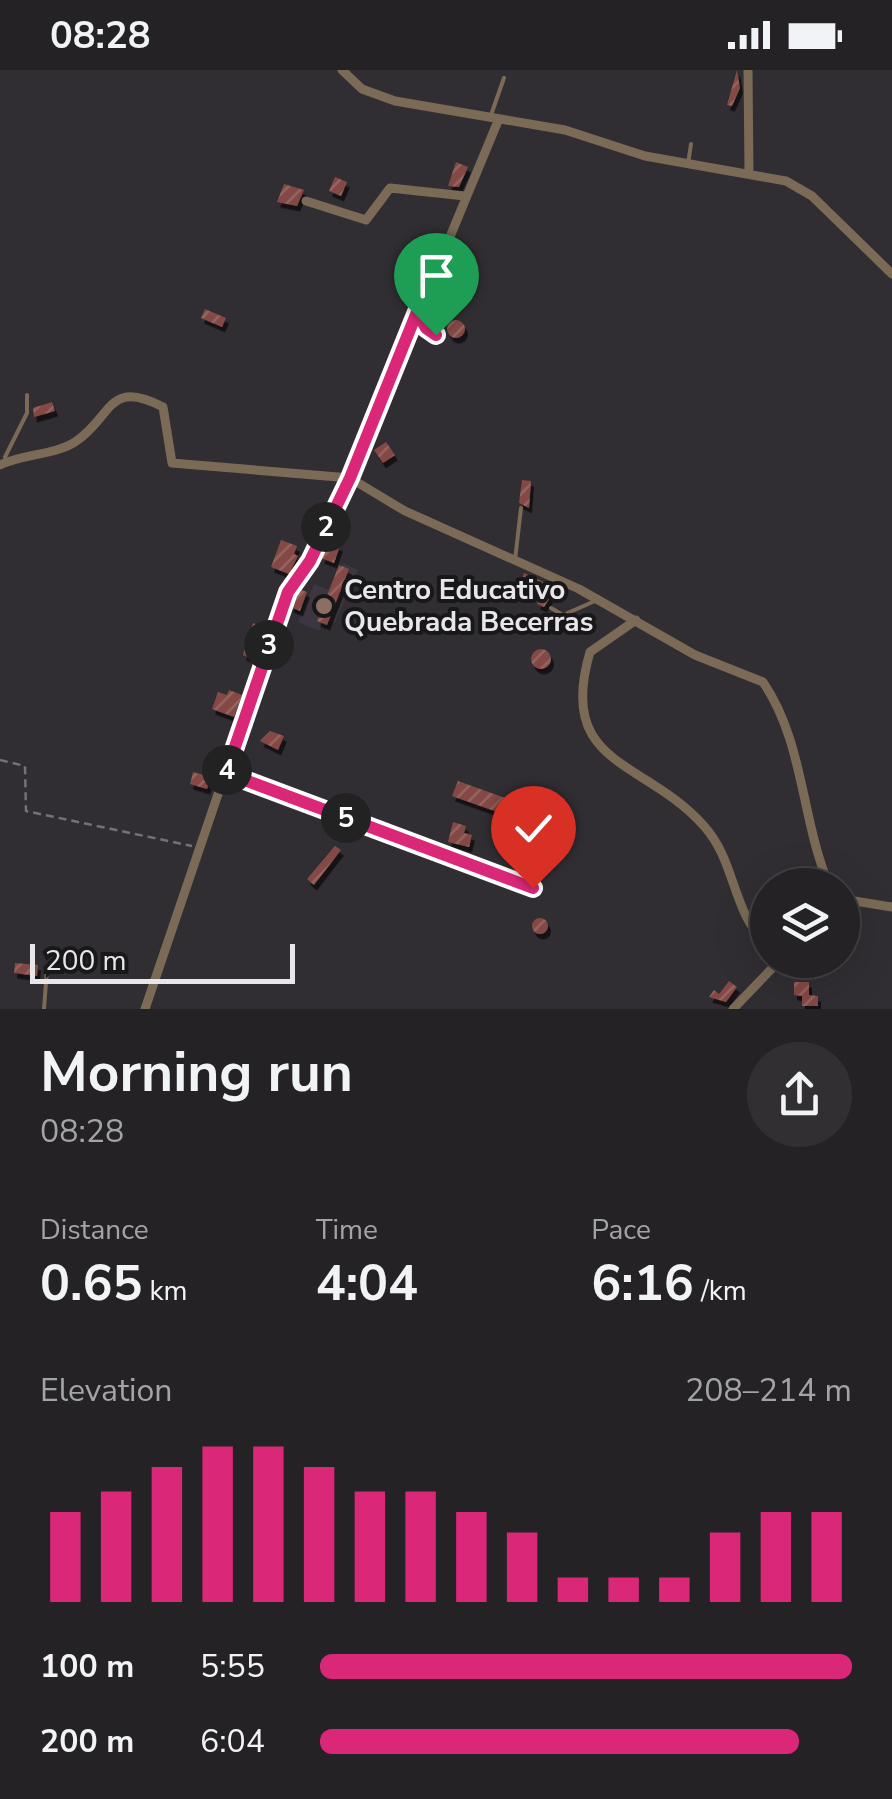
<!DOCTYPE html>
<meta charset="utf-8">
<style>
:root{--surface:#252226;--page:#312f32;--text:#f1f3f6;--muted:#a3a4a7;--line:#423f43;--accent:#db2777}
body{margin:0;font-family:"Nunito Sans",sans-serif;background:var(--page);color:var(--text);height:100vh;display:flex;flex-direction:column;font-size:38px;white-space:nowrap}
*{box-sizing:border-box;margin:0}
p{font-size:32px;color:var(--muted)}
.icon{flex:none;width:55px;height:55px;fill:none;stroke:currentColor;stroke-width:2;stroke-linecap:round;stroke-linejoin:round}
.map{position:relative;height:939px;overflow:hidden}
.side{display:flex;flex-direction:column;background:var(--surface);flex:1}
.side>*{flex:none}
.fabs{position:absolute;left:750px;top:798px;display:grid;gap:20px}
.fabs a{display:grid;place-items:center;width:110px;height:110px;border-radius:50%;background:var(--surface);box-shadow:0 10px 40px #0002,0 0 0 2px var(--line);font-size:50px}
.scale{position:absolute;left:30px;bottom:25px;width:265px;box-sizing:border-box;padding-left:10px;border:5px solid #e8e6ea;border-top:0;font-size:28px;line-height:35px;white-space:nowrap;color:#e8e6ea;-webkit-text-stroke:8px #181719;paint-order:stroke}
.pin{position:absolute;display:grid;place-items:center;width:85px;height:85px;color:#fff;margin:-102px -42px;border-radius:50% 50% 50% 0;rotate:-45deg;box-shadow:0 0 10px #0007}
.pin .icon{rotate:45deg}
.km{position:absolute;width:50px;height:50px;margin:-25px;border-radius:50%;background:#222;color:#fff;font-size:28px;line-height:50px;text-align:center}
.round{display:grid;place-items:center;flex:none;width:105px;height:105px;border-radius:52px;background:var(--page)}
.summary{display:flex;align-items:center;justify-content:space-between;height:170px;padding:0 40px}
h1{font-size:55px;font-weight:700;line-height:75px}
.stats{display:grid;grid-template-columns:repeat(3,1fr);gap:15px;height:170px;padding:10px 40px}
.stats div{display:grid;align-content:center}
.stats b{font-size:50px;font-weight:700}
.stats small{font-size:28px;font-weight:400}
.stats p{font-size:28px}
.chart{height:280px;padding:20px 40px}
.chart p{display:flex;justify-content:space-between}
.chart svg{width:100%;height:180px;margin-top:10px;stroke:var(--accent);stroke-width:6}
ul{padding:0 40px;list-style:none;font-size:32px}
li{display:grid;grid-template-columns:160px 120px 1fr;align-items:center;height:75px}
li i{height:25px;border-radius:12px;background:var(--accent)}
.status{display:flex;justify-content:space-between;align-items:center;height:70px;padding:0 50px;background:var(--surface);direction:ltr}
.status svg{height:28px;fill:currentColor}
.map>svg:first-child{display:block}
</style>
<div class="status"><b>08:28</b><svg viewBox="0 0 49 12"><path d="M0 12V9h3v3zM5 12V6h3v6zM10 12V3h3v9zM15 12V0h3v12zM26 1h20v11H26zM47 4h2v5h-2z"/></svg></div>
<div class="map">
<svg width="892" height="939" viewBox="0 0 892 939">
<defs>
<pattern id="building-hatch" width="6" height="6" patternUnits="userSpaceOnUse" patternTransform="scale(2.5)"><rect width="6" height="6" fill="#844a44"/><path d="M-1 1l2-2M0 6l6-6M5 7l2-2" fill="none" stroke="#95645f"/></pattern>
<filter id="shadow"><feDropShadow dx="3" dy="5.5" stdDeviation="0" flood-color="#0009"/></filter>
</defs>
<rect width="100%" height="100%" fill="#312e33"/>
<path fill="#3b3640" d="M343,493L358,500L334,554L324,550L319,561L298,552L314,514L331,521Z"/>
<path fill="url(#building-hatch)" filter="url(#shadow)" d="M737,0L740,18L732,36L727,35Z
M456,92L468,97L459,117L448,116Z
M335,107L347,112L341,126L329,121Z
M284,114L304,120L297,136L277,132Z
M205,239L226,248L222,257L201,248Z
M447 259a9 9 0 1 1 18 0a9 9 0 1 1-18 0Z
M52,332L55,341L34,347L33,338Z
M386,372L395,385L383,393L374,380Z
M522,410L531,411L529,438L519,433Z
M281,470L297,476L294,484L298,486L289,504L271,497Z
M329,471L340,476L334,493L321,488Z
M339,495L349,499L327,555L317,551Z
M524,503L556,518L544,537L537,534L542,522L520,514Z
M299,519L307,522L300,541L290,537Z
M253,553L265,558L255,590L243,585Z
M531 589a10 10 0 1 1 20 0a10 10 0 1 1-20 0Z
M229,620L242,625L234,647L212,639L218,622L227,625Z
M270,661L284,666L278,680L260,671Z
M193,702L211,707L207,719L190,714Z
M458,711L508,729L503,744L452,726Z
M453,752L466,756L464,763L472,765L469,777L448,772Z
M335,776L341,780L314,815L307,809Z
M532 856a8 8 0 1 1 16 0a8 8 0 1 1-16 0Z
M15,893L38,895L37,906L14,903Z
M729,911L737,917L726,932L709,927L714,920L719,924Z
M794,912H809V925L818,926V936H802V926L794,925Z"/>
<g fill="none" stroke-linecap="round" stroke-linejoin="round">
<path stroke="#757277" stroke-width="2.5" stroke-dasharray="8 5" stroke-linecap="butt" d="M0,690L25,696L26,741L192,776"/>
<path stroke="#7a6a56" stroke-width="4" d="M491,45L504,8
M688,94L691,74
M420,246L431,263L444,267
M5,387L27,343V325
M515,490L521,438
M551,538L563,545L595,531
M44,939L47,899"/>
<path stroke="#7a6a56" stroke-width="9" d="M342,0L362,19L395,31L565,60L645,86L786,111L812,126L892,204
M748,0L749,103
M306,131L366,150L390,118L465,126
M0,395C22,384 55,385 75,372C113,347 107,308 163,337L172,393L350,408L405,441L579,519L695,585L763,612C804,672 801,749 829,815
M636,550L590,582C556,697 645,689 704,756C728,783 731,815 746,846C752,858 761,868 768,879
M226,703L533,818
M842,829L892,837
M145,939L287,521L310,491L350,408L498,51
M733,939L780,890"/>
</g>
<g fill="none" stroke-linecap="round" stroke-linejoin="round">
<defs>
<path id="route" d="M436,265L426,258L417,242L350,408L310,491L288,522L226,703L533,818"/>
</defs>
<use href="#route" stroke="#fff" stroke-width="20"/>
<use href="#route" stroke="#db2777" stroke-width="12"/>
</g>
<circle fill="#8d6e63" stroke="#181719" stroke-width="4" cx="324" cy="536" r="10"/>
<g text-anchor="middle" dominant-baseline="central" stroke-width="8" stroke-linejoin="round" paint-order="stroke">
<g font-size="28" font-weight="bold" fill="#e8e6ea" stroke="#181719" text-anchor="start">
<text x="344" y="520">Centro Educativo<tspan x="344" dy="32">Quebrada Becerras</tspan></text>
</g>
</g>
</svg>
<div class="fabs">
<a><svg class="icon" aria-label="layers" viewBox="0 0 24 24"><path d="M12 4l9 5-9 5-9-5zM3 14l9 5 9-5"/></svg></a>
</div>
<div class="scale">200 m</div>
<div class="pin" style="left:436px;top:265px;background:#1e9e55"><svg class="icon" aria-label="arrive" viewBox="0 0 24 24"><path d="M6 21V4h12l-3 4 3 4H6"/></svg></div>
<div class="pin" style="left:533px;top:818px;background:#d93025"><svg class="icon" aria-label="check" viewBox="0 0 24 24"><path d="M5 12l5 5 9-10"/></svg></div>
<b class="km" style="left:326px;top:457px">2</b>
<b class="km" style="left:269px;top:575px">3</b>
<b class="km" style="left:227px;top:700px">4</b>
<b class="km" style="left:346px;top:748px">5</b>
</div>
<section class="side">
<div class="summary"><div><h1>Morning run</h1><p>08:28</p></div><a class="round"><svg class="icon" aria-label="share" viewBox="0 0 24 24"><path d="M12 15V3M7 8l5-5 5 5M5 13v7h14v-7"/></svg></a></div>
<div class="stats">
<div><p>Distance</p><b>0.65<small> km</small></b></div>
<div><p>Time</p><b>4:04</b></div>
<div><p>Pace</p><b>6:16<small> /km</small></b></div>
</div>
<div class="chart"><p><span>Elevation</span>208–214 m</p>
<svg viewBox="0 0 160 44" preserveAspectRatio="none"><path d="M5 44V22M15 44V17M25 44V11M35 44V6M45 44V6M55 44V11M65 44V17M75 44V17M85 44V22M95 44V27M105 44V38M115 44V38M125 44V38M135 44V27M145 44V22M155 44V22"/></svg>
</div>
<ul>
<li><b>100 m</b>5:55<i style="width:100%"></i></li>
<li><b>200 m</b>6:04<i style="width:90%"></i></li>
</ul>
</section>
